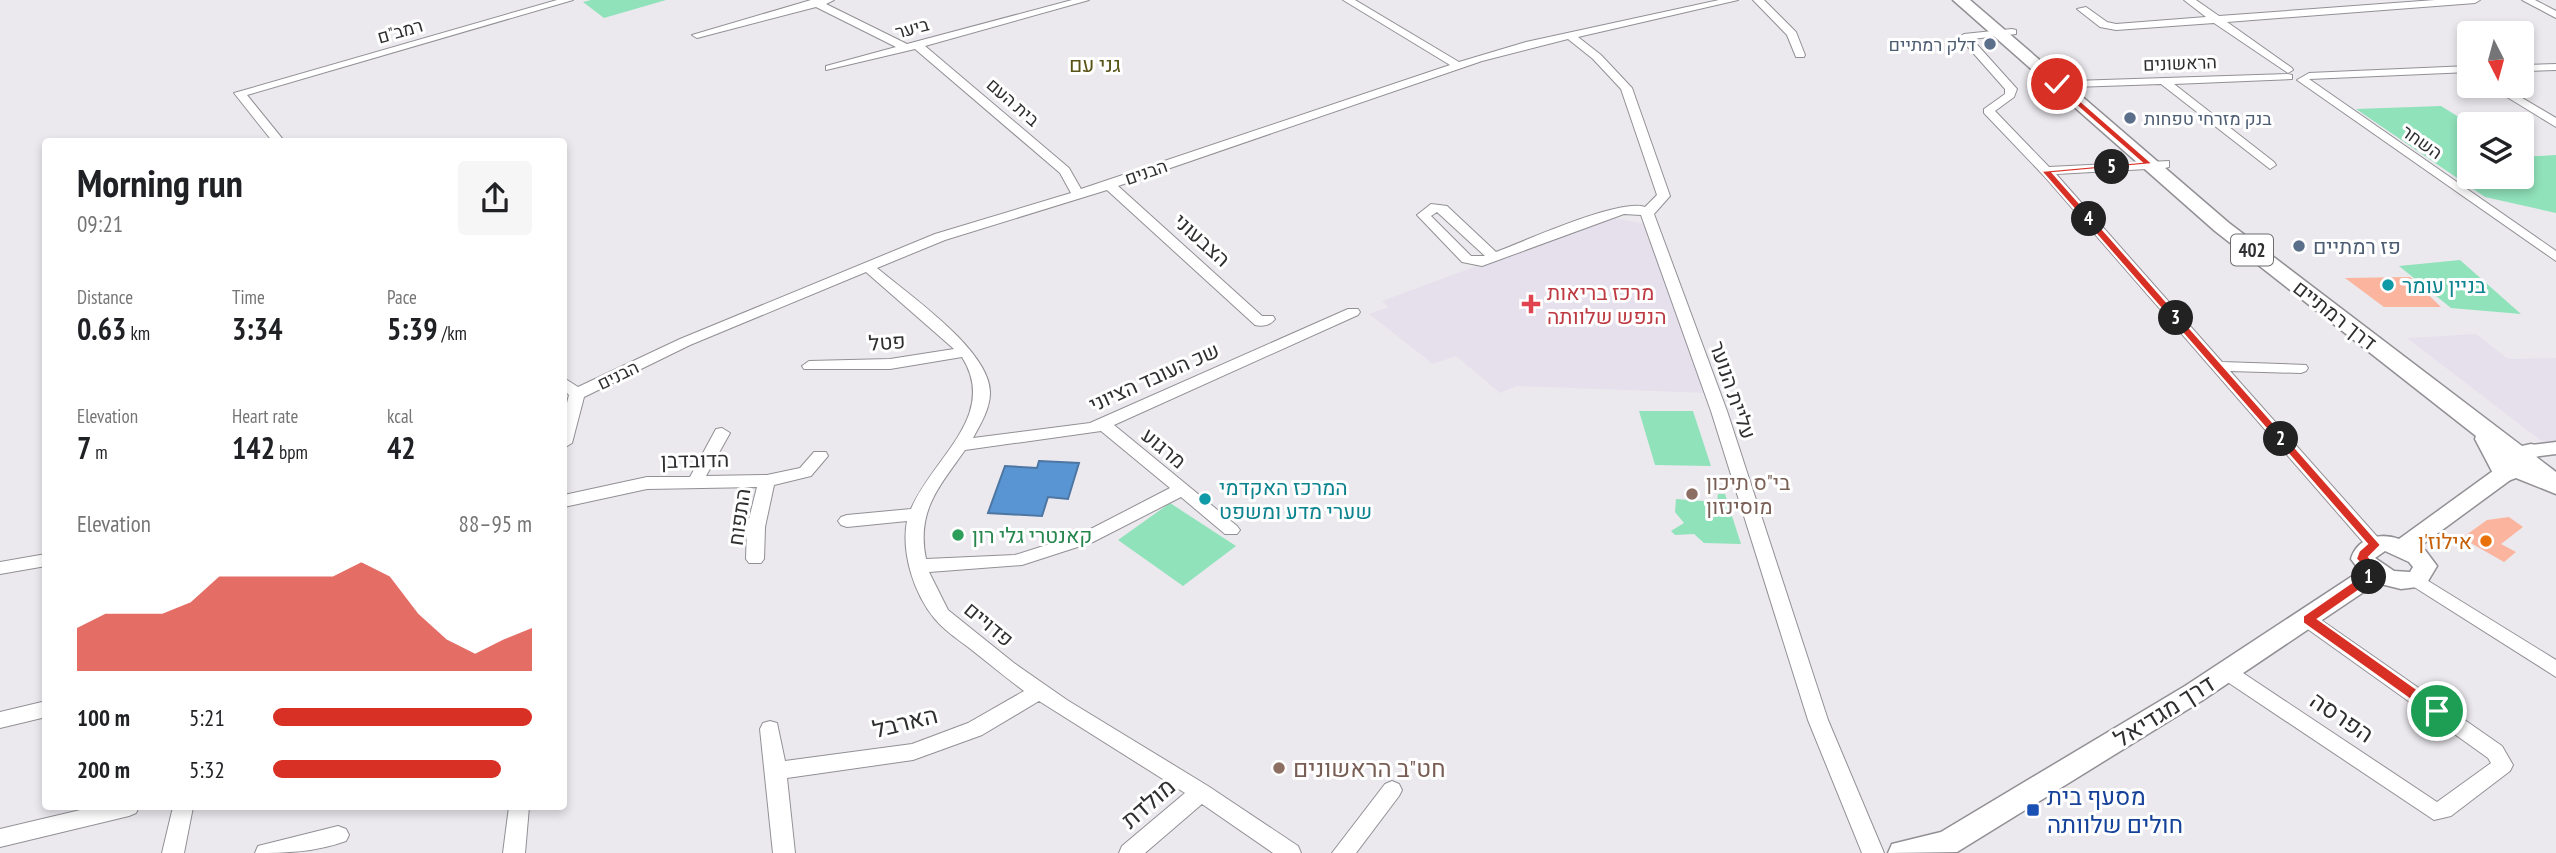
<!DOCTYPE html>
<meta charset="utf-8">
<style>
:root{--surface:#fff;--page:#f6f6f6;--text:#202124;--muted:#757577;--accent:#d93025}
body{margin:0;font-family:"PT Sans Narrow",Heebo,sans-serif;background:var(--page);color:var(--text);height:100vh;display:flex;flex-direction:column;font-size:26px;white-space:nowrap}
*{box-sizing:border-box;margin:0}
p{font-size:23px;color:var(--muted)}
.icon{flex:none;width:38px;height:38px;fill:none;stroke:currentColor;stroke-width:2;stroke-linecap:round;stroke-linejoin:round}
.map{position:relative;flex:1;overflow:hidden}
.panel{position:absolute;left:42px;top:138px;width:525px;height:672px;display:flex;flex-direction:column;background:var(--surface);border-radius:7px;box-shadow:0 4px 10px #0003}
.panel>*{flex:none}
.needle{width:46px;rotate:174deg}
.fabs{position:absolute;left:2457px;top:21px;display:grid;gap:14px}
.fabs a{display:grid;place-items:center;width:77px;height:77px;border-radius:7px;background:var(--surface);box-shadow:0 4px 10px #0003;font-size:35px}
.pin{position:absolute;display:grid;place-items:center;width:60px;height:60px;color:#fff;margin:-30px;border:4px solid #fff;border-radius:50%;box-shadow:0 2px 7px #0007}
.km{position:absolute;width:35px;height:35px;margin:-18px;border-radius:50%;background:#222;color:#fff;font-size:19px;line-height:35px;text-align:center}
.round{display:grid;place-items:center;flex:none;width:74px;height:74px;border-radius:7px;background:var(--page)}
.overview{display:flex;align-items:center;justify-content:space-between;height:119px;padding:0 35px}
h1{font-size:38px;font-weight:600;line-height:52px}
.metrics{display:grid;grid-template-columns:repeat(3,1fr);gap:10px;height:119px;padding:7px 35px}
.metrics div{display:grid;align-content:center}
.metrics b{font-size:30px;font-weight:600}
.metrics small{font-size:19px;font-weight:400}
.metrics p{font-size:19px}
.chart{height:196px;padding:14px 35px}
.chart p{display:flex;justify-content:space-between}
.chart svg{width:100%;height:126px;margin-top:7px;fill:var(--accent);opacity:.7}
ul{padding:0 35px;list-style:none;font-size:23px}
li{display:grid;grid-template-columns:112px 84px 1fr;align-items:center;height:52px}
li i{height:18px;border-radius:9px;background:var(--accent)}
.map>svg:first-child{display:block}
</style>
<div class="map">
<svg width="2556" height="853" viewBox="0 0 2556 853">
<rect width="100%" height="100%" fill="#ebe9ee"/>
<path fill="#e6e0ed" d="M1609,217L1647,224L1707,393L1517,386L1500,393L1456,356L1433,364L1369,314L1389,307L1382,301Z
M2476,334L2508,359L2556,358V441L2544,443L2407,338Z"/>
<path fill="#90e2bb" d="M591,0H666L604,18L583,2Z
M2441,106L2470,124L2469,177H2522V157L2556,155V213L2485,197L2356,109Z
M2460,260L2521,314L2451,308L2399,266Z
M1639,411H1693L1711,466L1655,465Z
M1718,494H1725L1741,544L1704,543L1694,534L1675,535L1671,531L1684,523L1675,512L1676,499L1717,502Z
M1170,503L1236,546L1183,586L1118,540Z"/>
<path fill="#5a95d3" stroke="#4d76a2" stroke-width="2" d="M1039,461L1079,463L1068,499L1048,497L1042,516L988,513L1005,466L1037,468Z"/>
<path fill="#fbb49d" d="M2410,277L2441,307H2384L2345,278Z
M2509,517L2523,527L2501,544L2516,552L2504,562L2462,538L2487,520Z"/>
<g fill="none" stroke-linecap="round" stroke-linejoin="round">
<defs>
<path id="minor" d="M557,0H573L247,95L285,142H273L234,93Z
M811,0H834L826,4L907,44L1072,0H1089L925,46L1069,168L1081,189L1450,65L1343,0H1355L1459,62L1526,42L1719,0H1738L1578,37L1601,55L1632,88L1670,196L1654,214L1727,411L1828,720L1884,853H1862L1808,720L1711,411L1641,215L1624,214L1482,266L1462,262L1417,215L1431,204L1447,206L1496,252C1525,241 1620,198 1645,207L1657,195L1621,89L1593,59L1568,39L1482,61L1118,186L1262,316H1273L1275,319C1271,325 1262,327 1255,325L1107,190L945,240L877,268C909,295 991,351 990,393C990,409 980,425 973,438L1090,423L1348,309H1358L1360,312L1358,315L1114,425L1237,526L1240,530L1237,534H1225L1181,497L1093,542L1022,565L929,572L948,610L1014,663L1067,700L1208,786L1298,846L1301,853H1273L1202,804L1145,853H1119L1122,846L1185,793L1039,701L982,735L913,760L787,778L795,853H773L760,729L763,723L770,721L777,723L785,761L912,744L968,723L1024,691C1005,677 987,662 968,647C956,638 944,630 935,619C914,594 901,553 907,521L847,527L841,525L838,521L841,517L847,515L911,509C933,457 999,416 962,357L890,369H804L802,366L809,361L890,359L954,349L866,272L690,345L584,397L572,443L564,448V415L569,395L564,390V378L578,387L680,339L935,234L1071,193L1060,173L915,49L826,70V66L896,47L816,7L697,38L692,35ZM1437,212L1485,256H1471L1431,216ZM1101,431L1170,488L1081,534L1015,555L926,559C916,511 939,487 965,450Z
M1753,0H1764L1796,32L1805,55L1804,57H1796L1787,35Z
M2184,0H2196L2219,16L2435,0H2480L2475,3L2227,22L2292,68L2293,70L2288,73L2214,23L2116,30L2100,27L2077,9L2086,7L2107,22L2116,24L2206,17Z
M2522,0H2535L2556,11V18Z
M2012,29L2016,30V34L1972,39L2017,89L2014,97L1995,111L2049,167L2169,161V167L2165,168L2056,174L2222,362L2306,365L2308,368L2306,371L2301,373L2230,371L2381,541L2384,545L2381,549H2369L2046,178L1984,113V109L2005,94V89L1959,37L1964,34Z
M2556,64V70L2522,71V65Z
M2469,66V72L2309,79L2556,251V261L2297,80L2309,73Z
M2288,74L2292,75V79L2174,84L2274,162L2276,165L2270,169L2161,84L2073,87L2067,84L2073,81Z
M2489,86H2502L2556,118V127Z
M722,428L730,433L706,476L767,475L800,468L814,452H826L828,456L811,476L774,485L765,527L764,559L761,563H749L746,559L747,527L757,487L647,489L564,507V495L647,477H690L716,429Z
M46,554V566L0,574V562Z
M2417,574L2556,660V677L2411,585L2408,580L2411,575Z
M2308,613L2314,615L2502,746L2513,765L2510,771L2451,816L2434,820L2220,677L2217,672L2220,667L2227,665L2234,667L2437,802L2491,763L2488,758L2302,625L2299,620L2302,615Z
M46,701V717L0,728V712Z
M1392,781L1399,784L1402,790L1399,796L1356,853H1332L1385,784Z
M93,807H139L136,813L129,816L0,847V829Z
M173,807H193L184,853H162Z
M509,807H529L525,853H503Z
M338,826L346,829L349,835L346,841C315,852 287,853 255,853L258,846Z"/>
<path id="tertiary" d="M2556,442V454L2531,457L2521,451L2531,445Z"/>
<path id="secondary" d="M2531,444L2539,446L2542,451L2539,456L2524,460L2513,478L2419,547L2425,550L2437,566L2425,586L2401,589L2377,583L2203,700L1957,852L1888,853L1892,844L1941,832L2185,686L2360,571L2351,559C2357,538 2380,532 2399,539L2497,468L2508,449ZM2385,551L2409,562L2413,567L2410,572L2394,571L2375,558Z"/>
<path id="primary" d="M1953,0H1970L2229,223L2556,472V494L2516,478L2505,482L2496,479L2475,439L2476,436L2215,231Z"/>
</defs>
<use href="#minor" stroke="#929095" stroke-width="2"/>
<use href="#tertiary" stroke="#929095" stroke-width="3"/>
<use href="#secondary" stroke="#929095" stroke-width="3"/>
<use href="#primary" stroke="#929095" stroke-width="3"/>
<use href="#minor" fill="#fff" fill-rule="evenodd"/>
<use href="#tertiary" fill="#fff" fill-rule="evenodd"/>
<use href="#secondary" fill="#fff" fill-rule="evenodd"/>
<use href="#primary" fill="#fff" fill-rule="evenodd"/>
</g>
<path fill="#d93025" stroke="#fff" stroke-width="2" d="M2054,82H2059L2153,164L2053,173L2381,545L2369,557L2381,569V575L2318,619L2442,707V715H2432L2303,623V616L2368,571L2356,559L2359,551L2367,544L2041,171L2141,162L2054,86Z"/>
<g fill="#5c6f8a" stroke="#fff" stroke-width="2.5">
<circle cx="1990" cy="44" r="7"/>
<circle cx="2130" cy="118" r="7"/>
<circle cx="2299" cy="246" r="7"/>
</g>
<g fill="#0f9aa8" stroke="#fff" stroke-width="2.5">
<circle cx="2388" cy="285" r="7"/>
<circle cx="1205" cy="499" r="7"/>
</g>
<path fill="#e0444e" stroke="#fff" stroke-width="2.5" d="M1527.5 293.5h7v7h7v7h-7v7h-7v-7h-7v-7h7z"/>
<g fill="#8d6e63" stroke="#fff" stroke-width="2.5">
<circle cx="1692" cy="494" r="7"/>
<circle cx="1279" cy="768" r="7"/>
</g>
<circle fill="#2e9e5b" stroke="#fff" stroke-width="2.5" cx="958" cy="535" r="7"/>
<circle fill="#e8710a" stroke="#fff" stroke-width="2.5" cx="2486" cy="541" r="7"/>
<rect fill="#1a4fb4" stroke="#fff" stroke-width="2.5" x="2026" y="803" width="14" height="14" rx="3.5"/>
<g text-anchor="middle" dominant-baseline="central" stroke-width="6" stroke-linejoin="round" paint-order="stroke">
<g font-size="18" fill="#2f2e30" stroke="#fff">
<text transform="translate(912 28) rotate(-15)">ביער</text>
<text transform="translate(400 31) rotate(-16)">רמב"ם</text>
<text transform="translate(2180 63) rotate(-2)">הראשונים</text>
<text transform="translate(1013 102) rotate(41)">בית העם</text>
<text transform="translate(2422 142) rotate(35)">השחר</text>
<text transform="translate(1146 172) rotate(-19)">הבנים</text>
<text transform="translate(618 375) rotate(-26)">הבנים</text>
</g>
<g font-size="18" fill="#4e5e75" stroke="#fff" text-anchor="end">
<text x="1976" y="44">דלק רמתיים</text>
<text x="2144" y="118" text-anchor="start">בנק מזרחי טפחות</text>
</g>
<rect fill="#fff" stroke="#6d6d6e" stroke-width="2" x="2231" y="234.5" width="42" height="31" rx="5"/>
<g font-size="19" font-weight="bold" fill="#2f2e30">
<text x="2252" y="250">402</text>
</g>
<g font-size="21" fill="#595417" stroke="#fff">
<text x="1095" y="64">גני עם</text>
</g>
<g font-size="21" fill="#2f2e30" stroke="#fff">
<text transform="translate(1202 240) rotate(42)">הצבעוני</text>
<text transform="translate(2335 315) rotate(38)">דרך רמתיים</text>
<text transform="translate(887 342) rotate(-4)">פטל</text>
<text transform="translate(1154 377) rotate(-24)">שכ העובד הציוני</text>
<text transform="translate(1733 390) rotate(71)">עליית הנוער</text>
<text transform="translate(1164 448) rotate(40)">מרגוע</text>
<text transform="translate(695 460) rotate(-1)">הדובדבן</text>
<text transform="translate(739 517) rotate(-82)">התפוח</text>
<text transform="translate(989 624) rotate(40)">פדויים</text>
</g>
<g font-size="21" fill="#4e5e75" stroke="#fff" text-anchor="start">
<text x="2313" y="246">פז רמתיים</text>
</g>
<g font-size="21" fill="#0d838f" stroke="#fff" text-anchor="start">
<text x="2402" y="285">בניין עומר</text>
<text x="1219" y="487">המרכז האקדמי<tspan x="1219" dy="24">שערי מדע ומשפט</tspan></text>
</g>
<g font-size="21" fill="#be3a42" stroke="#fff" text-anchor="start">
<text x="1547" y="292">מרכז בריאות<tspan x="1547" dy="24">הנפש שלוותה</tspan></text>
</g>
<g font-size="21" fill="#785e54" stroke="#fff" text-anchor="start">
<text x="1706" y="482">בי"ס תיכון<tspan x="1706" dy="24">מוסינזון</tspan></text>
</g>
<g font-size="21" fill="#27864d" stroke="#fff" text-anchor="start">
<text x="972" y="535">קאנטרי גלי רון</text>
</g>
<g font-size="21" fill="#c56008" stroke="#fff" text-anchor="end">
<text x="2472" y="541">אילוז'ן</text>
</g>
<g font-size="24" fill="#2f2e30" stroke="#fff">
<text transform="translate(2164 711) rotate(-32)">דרך מגדיאל</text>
<text transform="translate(2342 717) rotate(34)">הפרסה</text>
<text transform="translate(905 722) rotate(-14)">הארבל</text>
<text transform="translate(1148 803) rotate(-41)">מולדת</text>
</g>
<g font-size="24" fill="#785e54" stroke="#fff" text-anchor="start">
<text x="1293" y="768">חט"ב הראשונים</text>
</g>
<g font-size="24" fill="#164399" stroke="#fff" text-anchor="start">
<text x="2047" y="796">מסעף בית<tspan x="2047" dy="28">חולים שלוותה</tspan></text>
</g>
</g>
</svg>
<div class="fabs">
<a><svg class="needle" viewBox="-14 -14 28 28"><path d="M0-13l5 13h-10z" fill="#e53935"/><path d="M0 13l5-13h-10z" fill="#757577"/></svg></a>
<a><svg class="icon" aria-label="layers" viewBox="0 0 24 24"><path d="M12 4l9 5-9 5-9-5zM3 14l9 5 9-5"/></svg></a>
</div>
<div class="pin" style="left:2437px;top:711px;background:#1e9e55"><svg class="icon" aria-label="arrive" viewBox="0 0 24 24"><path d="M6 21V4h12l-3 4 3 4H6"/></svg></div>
<div class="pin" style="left:2057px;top:84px;background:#d93025"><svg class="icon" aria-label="check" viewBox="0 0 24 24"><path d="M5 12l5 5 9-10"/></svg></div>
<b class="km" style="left:2369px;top:577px">1</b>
<b class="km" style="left:2281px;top:439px">2</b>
<b class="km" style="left:2176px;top:318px">3</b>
<b class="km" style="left:2089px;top:219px">4</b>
<b class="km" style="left:2112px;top:167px">5</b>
<section class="panel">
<div class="overview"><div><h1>Morning run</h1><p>09:21</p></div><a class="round"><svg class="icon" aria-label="share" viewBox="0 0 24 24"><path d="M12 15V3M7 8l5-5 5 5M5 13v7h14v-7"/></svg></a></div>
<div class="metrics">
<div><p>Distance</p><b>0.63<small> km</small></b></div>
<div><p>Time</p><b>3:34</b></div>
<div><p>Pace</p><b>5:39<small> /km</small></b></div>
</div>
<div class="metrics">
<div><p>Elevation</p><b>7<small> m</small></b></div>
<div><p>Heart rate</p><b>142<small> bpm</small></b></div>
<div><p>kcal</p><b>42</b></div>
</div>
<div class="chart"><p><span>Elevation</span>88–95 m</p>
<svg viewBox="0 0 160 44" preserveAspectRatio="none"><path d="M0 44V29L10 24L20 24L30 24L40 20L50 11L60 11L70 11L80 11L90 11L100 6L110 11L120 24L130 33L140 38L150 33L160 29V44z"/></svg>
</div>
<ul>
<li><b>100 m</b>5:21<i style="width:100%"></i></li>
<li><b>200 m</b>5:32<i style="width:88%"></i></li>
</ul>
</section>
</div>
